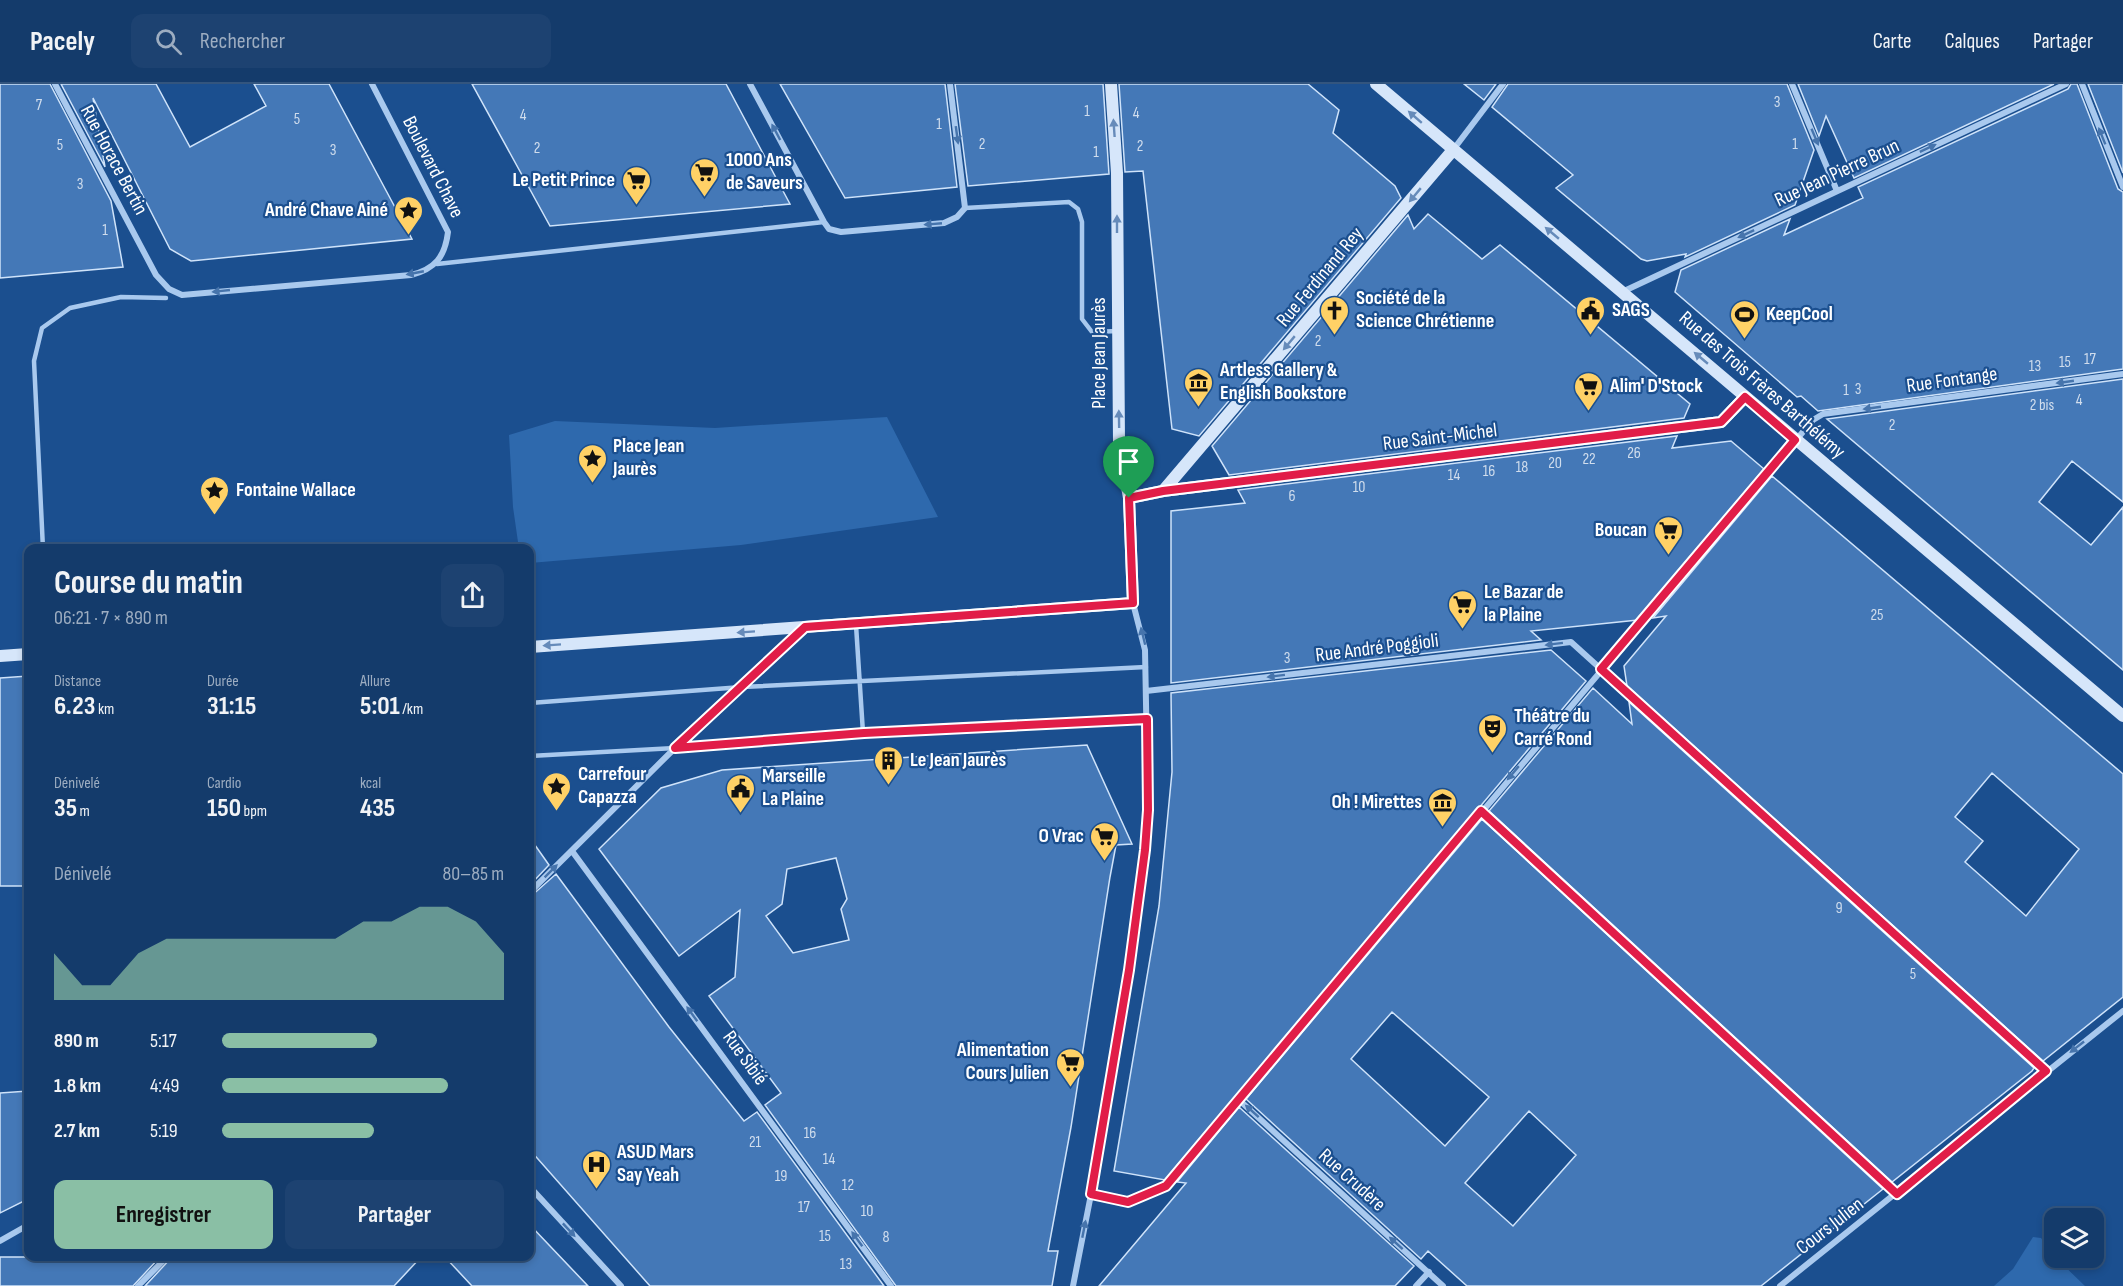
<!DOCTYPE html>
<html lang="fr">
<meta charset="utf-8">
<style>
:root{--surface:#143b6b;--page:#1d4271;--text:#f1f3f6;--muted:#9dadc1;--line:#33557e;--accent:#8abfa5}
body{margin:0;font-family:"Sofia Sans Condensed",sans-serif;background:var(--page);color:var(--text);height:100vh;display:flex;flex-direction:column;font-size:22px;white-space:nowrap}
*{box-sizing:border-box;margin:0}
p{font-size:20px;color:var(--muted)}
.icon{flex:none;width:33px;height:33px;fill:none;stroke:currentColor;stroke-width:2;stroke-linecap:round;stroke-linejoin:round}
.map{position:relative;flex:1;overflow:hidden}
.details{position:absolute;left:24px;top:460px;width:510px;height:717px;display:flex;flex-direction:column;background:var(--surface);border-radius:12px;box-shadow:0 3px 9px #0003,0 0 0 2px var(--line)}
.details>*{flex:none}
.controls{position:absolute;left:2044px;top:1124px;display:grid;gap:12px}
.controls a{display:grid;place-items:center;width:60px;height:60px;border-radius:12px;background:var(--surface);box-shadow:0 3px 9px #0003,0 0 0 2px var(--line);font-size:30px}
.pin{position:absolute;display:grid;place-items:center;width:51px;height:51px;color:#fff;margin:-62px -26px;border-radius:50% 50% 50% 0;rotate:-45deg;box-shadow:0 0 6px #0007}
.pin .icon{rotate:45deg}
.round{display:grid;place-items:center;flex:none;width:63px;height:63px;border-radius:12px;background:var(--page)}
.summary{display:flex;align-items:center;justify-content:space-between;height:102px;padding:0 30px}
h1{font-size:33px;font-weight:700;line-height:45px}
.stats{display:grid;grid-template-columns:repeat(3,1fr);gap:9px;height:102px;padding:6px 30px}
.stats div{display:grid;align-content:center}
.stats b{font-size:26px;font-weight:700}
.stats small{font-size:16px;font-weight:400}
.stats p{font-size:16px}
.chart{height:168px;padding:12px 30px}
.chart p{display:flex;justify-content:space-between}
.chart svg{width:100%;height:108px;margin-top:6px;fill:var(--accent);opacity:.7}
.primary-button{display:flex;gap:12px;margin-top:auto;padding:12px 30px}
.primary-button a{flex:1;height:69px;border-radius:12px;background:var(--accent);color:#111;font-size:24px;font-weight:700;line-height:69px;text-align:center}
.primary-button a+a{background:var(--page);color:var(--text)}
ul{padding:0 30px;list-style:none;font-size:20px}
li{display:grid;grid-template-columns:96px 72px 1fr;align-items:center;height:45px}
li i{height:15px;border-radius:8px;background:var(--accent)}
header{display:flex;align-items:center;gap:36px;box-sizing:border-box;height:84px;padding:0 30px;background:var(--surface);border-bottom:2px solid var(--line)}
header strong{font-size:28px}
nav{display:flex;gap:33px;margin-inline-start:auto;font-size:21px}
.search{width:420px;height:54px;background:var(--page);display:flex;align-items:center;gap:15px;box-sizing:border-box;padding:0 21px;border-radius:12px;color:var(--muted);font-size:22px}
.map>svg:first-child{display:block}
</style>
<header>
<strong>Pacely</strong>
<div class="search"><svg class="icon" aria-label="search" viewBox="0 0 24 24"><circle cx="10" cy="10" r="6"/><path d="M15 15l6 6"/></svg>Rechercher</div>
<nav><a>Carte</a><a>Calques</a><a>Partager</a></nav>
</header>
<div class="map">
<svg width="2123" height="1202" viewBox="0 0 2123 1202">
<rect width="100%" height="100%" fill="#1b4f8f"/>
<path fill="#2e69ad" d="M887,333L938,433L741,461L530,479V465H519L513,423L509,351L555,337L715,344Z
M2033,1153L2041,1154L2055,1173L2085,1202H1994L2013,1185Z"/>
<path fill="#4478b7" stroke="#cfe3fa" stroke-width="1.5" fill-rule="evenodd" d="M0,0H50L111,117L123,183L0,194Z
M61,0H156L190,63L266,22L254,0H329L412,155L191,177L170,165L93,14L105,83Z
M472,0H726L790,120L550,142Z
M780,0H945L957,103L845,114Z
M955,0H1103L1109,90L968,102Z
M1119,0H1308L1339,26L1333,49L1395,102L1401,114L1199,352L1172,345L1143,87L1125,88Z
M1464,0H1496L1484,16Z
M1508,0H1787L1814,66L1795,121L1685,173L1686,170L1647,177L1641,175L1556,104L1573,91L1492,23Z
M1798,0H2054L1854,94L1826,32L1819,52Z
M2071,0H2077L2118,105L2123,108V285L1818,327L1801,312L1797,313L1675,208L1681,186L1790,135L1784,151L1863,114L1858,103L2068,5Z
M2088,0H2123V89Z
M1428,130L1482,175L1500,161L1690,320L1684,334L1229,391L1212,362L1408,131L1414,145Z
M2123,295V418L2072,377L2039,418L2091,461L2123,423V586L1827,335Z
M1677,352L1672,364L1731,357L1764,385L1638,536L1531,547L1541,556L1171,599V427L1245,419L1238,406Z
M1772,392L2123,690V913L2043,977L1627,602L1624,582L1666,532L1653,534ZM1992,689L2079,765L2026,832L1965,778L1983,757L1955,733Z
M1551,566L1586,597L1165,1096L1114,1087L1159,822L1172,688L1171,609Z
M28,592V802H0V594Z
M1593,604L1632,640L1629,618L2034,984L2032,987L1892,1098L1489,727Z
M1087,661L1132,760L1116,761L1110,793L1071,1043L1048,1167H1058L1052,1202H896L765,1021L781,1009L709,912L735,893L740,826L679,872L599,765L661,704L722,686ZM836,774L847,815L841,825L849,856L793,869L766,832L782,820L787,785Z
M1482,735L1883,1105L1761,1202H1467L1428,1167L1421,1175L1246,1015ZM1392,928L1489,1013L1445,1062L1351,975ZM1529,1027L1576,1071L1513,1142L1465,1099Z
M530,754L549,781L530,801Z
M556,790L669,943L744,1037L757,1028L884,1202H650L530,1066V813Z
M28,1007V1115L0,1129V1009Z
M1239,1023L1414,1182L1395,1202H1099L1186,1099L1177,1098Z
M530,1141L588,1202H472L445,1173H530Z
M0,1173H160L133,1202H0Z
M172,1173H421L394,1202H145Z"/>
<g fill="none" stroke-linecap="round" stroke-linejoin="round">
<path stroke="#a9c9ee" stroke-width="4.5" d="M965,124L1069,118L1078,125L1082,138V235L1092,248L1118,247
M437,180L824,138
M43,465L34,277L42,244L70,224L121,213L166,214
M856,541L863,649
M530,619L742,603L1146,583
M530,672L675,664L863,649L1147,635"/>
<path stroke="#a9c9ee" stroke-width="6" d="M55,0L156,191L169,205L182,211L411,191C435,185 445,173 448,148L372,0
M750,0L824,138L829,145L841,148L944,139L957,133L965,124L950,0
M1792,0L1837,107
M2082,0L2123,103
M1453,66L1503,0
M1622,208L2066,0
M1146,607L1571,558L2046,987
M1481,727L1897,1110
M572,767L891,1202
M530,808L675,664L803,544
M1238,1015L1443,1202
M530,1103L621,1202
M1091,1110L1129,1117L1166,1102L1813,336L1823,330L2123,290
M0,1157L28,1141
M138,1202L167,1173
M1073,1202L1096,1085L1129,886L1145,766L1148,726L1145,566L1133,519
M1416,1202L1429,1188
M1780,1202L2123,927"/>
<path stroke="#d6e6fa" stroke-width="12" d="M1376,0L2123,632
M1163,407L1453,66
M1129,414L1163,407L1721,338L1745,313
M530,563L1133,519L1129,414L1119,358L1117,89L1111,0
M0,572L28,570"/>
</g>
<defs><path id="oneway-solid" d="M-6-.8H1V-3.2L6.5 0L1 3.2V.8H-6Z" transform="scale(1.5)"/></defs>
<g fill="#668bba">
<use href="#oneway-solid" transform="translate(1415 33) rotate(-139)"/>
<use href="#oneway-solid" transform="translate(1114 44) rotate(-94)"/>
<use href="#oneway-solid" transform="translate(1415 111) rotate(130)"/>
<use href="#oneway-solid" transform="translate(1117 140) rotate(-90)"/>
<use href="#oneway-solid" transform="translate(1552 149) rotate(-140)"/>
<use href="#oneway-solid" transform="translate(1289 259) rotate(130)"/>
<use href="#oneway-solid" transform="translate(1701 274) rotate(-140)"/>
<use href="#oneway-solid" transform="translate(1119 335) rotate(-91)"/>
<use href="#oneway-solid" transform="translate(746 548) rotate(176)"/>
<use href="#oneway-solid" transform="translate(552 561) rotate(176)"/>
</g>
<g fill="#4674ac">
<use href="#oneway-solid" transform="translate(776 48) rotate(-118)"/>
<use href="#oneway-solid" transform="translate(957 51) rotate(82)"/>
<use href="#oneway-solid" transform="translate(2102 52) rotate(-112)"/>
<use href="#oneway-solid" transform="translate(1815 53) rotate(67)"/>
<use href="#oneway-solid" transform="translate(1928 64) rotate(-25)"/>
<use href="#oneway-solid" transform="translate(933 140) rotate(175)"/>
<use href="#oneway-solid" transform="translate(1746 150) rotate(155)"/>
<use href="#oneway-solid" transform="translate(415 189) rotate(169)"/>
<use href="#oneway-solid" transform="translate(221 207) rotate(174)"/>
<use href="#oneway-solid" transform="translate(2065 298) rotate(172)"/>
<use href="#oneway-solid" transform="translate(1872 324) rotate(172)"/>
<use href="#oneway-solid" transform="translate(1143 552) rotate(-104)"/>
<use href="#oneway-solid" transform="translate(1554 560) rotate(173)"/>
<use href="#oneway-solid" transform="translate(1276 592) rotate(173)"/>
<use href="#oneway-solid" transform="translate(1513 689) rotate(130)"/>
<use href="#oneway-solid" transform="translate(551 787) rotate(-45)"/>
<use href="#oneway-solid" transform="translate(692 930) rotate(-126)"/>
<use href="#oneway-solid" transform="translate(2077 963) rotate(142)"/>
<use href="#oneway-solid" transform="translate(1252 1027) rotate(-138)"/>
<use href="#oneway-solid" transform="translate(1084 1145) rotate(-79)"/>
<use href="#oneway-solid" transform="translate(569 1146) rotate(47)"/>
<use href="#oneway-solid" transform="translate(857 1155) rotate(-126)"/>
<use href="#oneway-solid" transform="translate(1396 1159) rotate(-138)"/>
</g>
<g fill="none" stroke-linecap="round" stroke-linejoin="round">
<defs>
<path id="route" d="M1745,313L1795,356L1601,585L2046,987L1897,1110L1481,727L1166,1102L1128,1118L1091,1110L1129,886L1145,766L1148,726L1147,635L864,649L675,664L805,543L1133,519L1129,414L1163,407L1721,338Z"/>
</defs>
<use href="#route" stroke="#fff" stroke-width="12"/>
<use href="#route" stroke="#e11d48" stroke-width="8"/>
</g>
<defs>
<symbol id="supermarket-pin" viewBox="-11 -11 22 30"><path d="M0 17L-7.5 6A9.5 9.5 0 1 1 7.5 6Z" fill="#ffd166" stroke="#1b4f8f"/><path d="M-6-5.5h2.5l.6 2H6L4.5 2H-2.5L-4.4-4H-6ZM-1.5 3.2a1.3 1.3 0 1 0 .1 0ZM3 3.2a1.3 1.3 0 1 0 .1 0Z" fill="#111"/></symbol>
<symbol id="sight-pin" viewBox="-11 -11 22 30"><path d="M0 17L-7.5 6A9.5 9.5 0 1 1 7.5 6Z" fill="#ffd166" stroke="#1b4f8f"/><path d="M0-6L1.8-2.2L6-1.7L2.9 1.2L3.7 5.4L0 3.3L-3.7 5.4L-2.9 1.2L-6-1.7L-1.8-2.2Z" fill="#111"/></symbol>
<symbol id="church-pin" viewBox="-11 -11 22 30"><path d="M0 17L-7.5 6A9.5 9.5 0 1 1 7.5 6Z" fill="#ffd166" stroke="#1b4f8f"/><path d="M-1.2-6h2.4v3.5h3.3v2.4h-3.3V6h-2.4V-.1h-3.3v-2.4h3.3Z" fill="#111"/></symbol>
<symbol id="civic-pin" viewBox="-11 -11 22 30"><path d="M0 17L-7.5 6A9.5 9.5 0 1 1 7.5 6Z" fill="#ffd166" stroke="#1b4f8f"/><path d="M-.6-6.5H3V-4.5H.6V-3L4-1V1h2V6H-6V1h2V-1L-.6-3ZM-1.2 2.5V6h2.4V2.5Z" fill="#111"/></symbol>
<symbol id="stadium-pin" viewBox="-11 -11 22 30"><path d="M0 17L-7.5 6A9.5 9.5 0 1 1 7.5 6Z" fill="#ffd166" stroke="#1b4f8f"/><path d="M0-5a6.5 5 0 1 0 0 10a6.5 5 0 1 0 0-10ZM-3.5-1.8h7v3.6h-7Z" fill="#111"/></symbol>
<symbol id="museum-pin" viewBox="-11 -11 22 30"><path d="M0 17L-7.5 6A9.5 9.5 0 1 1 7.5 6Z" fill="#ffd166" stroke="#1b4f8f"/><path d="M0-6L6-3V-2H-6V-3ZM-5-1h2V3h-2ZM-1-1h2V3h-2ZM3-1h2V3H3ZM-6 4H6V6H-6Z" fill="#111"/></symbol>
<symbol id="theatre-pin" viewBox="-11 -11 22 30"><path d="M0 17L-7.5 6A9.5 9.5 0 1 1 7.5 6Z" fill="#ffd166" stroke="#1b4f8f"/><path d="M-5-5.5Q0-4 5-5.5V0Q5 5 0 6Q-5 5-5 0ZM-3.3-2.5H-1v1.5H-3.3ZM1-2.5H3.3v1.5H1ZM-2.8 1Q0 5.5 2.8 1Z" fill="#111"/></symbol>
<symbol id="building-pin" viewBox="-11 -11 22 30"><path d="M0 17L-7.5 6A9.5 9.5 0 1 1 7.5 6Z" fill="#ffd166" stroke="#1b4f8f"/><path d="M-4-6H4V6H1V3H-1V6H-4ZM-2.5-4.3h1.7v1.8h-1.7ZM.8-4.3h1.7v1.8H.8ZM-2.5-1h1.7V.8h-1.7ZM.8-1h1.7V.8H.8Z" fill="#111"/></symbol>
<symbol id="hospital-pin" viewBox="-11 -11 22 30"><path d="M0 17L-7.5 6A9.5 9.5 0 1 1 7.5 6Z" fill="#ffd166" stroke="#1b4f8f"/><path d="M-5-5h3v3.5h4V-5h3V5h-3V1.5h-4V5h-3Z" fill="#111"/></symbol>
</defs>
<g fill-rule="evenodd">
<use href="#supermarket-pin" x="688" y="72" width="33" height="45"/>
<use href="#supermarket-pin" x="620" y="80" width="33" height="45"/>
<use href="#sight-pin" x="392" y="110" width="33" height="45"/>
<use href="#church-pin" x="1318" y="210" width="33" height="45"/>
<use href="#civic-pin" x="1574" y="210" width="33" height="45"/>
<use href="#stadium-pin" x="1728" y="214" width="33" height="45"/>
<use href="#museum-pin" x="1182" y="282" width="33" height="45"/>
<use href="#supermarket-pin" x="1572" y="286" width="33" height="45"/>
<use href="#sight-pin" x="576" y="358" width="33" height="45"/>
<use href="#sight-pin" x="198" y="390" width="33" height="45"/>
<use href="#supermarket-pin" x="1652" y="430" width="33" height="45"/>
<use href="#supermarket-pin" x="1446" y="504" width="33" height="45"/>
<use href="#theatre-pin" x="1476" y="628" width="33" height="45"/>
<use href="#building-pin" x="872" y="660" width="33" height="45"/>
<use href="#sight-pin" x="540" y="686" width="33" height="45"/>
<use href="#civic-pin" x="724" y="688" width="33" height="45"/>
<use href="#museum-pin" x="1426" y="702" width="33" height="45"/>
<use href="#supermarket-pin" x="1088" y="736" width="33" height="45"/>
<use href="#supermarket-pin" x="1054" y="962" width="33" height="45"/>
<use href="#hospital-pin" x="580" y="1064" width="33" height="45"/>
</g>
<g text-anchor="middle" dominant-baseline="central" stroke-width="4.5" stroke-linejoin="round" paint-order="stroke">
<g font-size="16" fill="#d0dded">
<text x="1777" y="18">3</text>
<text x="39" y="21">7</text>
<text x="1087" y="27">1</text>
<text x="1136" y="29">4</text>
<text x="523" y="31">4</text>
<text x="297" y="35">5</text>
<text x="939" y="40">1</text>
<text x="982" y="60">2</text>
<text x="1795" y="60">1</text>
<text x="60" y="61">5</text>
<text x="1140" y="62">2</text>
<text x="537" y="64">2</text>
<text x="333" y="66">3</text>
<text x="1096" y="68">1</text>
<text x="80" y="100">3</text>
<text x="105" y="146">1</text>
<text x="1318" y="257">2</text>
<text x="2090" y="275">17</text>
<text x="2065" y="278">15</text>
<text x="2035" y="282">13</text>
<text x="1858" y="305">3</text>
<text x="1846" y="306">1</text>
<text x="2079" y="316">4</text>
<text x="2042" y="321">2 bis</text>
<text x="1892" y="341">2</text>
<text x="1634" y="369">26</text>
<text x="1589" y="375">22</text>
<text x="1555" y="379">20</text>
<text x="1522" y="383">18</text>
<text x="1489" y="387">16</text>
<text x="1454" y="391">14</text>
<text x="1359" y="403">10</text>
<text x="1292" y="412">6</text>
<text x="1877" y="531">25</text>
<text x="1287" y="574">3</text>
<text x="1839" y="824">9</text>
<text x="1913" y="890">5</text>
<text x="810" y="1049">16</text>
<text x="755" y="1058">21</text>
<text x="829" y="1075">14</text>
<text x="781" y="1092">19</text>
<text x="848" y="1101">12</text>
<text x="804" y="1123">17</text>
<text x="867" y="1127">10</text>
<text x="825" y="1152">15</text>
<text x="886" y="1153">8</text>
<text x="846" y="1180">13</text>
</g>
<g font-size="20" fill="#fff" stroke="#1b4f8f">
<text transform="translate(114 76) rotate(62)">Rue Horace Bertin</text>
<text transform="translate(433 83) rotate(63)">Boulevard Chave</text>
<text transform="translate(1837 89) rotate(-25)">Rue Jean Pierre Brun</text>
<text transform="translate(1320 193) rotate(-50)">Rue Ferdinand Rey</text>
<text transform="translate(1099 269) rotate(-90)">Place Jean Jaurès</text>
<text transform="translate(1952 296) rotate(-8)">Rue Fontange</text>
<text transform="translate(1762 301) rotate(41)">Rue des Trois Frères Barthélémy</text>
<text transform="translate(1440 353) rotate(-7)">Rue Saint-Michel</text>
<text transform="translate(1377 564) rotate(-7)">Rue André Poggioli</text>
<text transform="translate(745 974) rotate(54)">Rue Sibié</text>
<text transform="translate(1352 1096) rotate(42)">Rue Crudère</text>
<text transform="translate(1830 1142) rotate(-38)">Cours Julien</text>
</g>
<g font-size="20" font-weight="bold" fill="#fff" stroke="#1b4f8f" text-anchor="start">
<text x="726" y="76">1000 Ans<tspan x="726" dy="23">de Saveurs</tspan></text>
<text x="615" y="96" text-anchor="end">Le Petit Prince</text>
<text x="388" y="126" text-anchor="end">André Chave Ainé</text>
<text x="1356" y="214">Société de la<tspan x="1356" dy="23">Science Chrétienne</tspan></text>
<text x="1612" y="226">SAGS</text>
<text x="1766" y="230">KeepCool</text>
<text x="1220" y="286">Artless Gallery &amp;<tspan x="1220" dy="23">English Bookstore</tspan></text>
<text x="1610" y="302">Alim' D'Stock</text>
<text x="613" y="362">Place Jean<tspan x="613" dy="23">Jaurès</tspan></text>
<text x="236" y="406">Fontaine Wallace</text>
<text x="1647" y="446" text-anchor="end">Boucan</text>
<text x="1484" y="508">Le Bazar de<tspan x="1484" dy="23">la Plaine</tspan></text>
<text x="1514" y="632">Théâtre du<tspan x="1514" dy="23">Carré Rond</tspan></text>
<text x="910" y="676">Le Jean Jaurès</text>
<text x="578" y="690">Carrefour<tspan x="578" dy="23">Capazza</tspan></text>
<text x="762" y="692">Marseille<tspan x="762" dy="23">La Plaine</tspan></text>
<text x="1422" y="718" text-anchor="end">Oh ! Mirettes</text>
<text x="1084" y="752" text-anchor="end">O Vrac</text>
<text x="1049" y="966" text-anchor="end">Alimentation<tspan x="1049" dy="23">Cours Julien</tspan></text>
<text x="617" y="1068">ASUD Mars<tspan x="617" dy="23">Say Yeah</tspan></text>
</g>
</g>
</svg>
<div class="controls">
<a><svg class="icon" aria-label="layers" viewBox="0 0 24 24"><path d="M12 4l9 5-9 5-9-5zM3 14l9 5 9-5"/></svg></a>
</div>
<div class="pin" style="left:1129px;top:414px;background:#1e9e55"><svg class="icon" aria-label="arrive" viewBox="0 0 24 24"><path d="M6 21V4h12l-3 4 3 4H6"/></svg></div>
<section class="details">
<div class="summary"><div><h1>Course du matin</h1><p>06:21 · 7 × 890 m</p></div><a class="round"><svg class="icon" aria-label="share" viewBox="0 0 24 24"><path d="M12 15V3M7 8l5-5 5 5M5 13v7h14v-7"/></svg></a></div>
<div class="stats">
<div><p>Distance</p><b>6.23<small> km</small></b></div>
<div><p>Durée</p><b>31:15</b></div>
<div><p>Allure</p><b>5:01<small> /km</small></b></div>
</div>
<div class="stats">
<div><p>Dénivelé</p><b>35<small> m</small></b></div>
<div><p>Cardio</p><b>150<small> bpm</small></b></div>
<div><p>kcal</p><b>435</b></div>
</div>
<div class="chart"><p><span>Dénivelé</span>80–85 m</p>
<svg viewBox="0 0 160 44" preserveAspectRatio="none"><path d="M0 44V25L10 38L20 38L30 25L40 19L50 19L60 19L70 19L80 19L90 19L100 19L110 12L120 12L130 6L140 6L150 12L160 25V44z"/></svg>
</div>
<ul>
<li><b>890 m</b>5:17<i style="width:55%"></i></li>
<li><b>1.8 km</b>4:49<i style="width:80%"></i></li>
<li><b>2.7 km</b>5:19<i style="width:54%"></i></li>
</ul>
<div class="primary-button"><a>Enregistrer</a><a>Partager</a></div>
</section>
</div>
